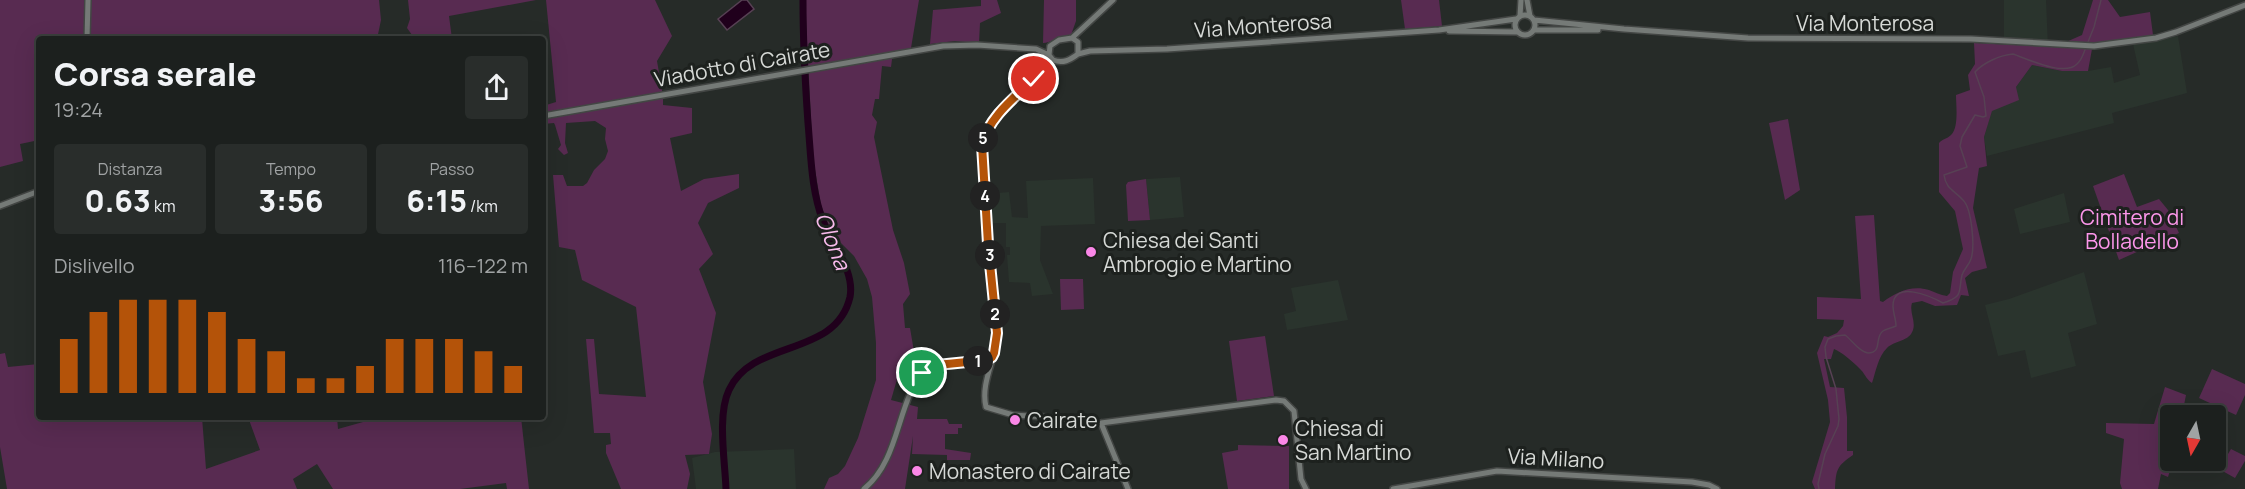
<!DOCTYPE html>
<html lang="it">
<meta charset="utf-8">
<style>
:root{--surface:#1c201e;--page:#292d2b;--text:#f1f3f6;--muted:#a0a3a4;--line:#3a3e3c;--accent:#b45309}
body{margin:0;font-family:Manrope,sans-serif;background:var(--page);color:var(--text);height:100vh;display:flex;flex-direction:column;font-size:22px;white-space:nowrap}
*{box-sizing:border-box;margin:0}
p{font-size:20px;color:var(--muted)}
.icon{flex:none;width:33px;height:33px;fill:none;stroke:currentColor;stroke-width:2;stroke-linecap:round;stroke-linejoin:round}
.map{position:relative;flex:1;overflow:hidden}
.details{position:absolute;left:36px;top:36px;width:510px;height:384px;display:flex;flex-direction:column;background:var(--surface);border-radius:6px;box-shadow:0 6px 24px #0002,0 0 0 2px var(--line)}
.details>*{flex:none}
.needle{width:39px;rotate:189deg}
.tools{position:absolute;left:2160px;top:405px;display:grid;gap:12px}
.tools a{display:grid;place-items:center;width:66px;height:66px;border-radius:6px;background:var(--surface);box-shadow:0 6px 24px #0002,0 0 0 2px var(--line);font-size:30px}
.pin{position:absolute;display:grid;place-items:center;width:51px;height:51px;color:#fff;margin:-26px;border:3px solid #fff;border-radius:50%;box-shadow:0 2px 6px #0007}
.km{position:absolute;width:30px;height:30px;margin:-15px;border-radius:50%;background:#222;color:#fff;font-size:16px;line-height:30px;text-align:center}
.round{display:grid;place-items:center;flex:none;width:63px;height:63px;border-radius:6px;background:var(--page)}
.overview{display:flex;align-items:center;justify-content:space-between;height:102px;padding:0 18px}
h1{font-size:33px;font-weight:800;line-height:45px}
.metrics{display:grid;grid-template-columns:repeat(3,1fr);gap:9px;height:102px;padding:6px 18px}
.metrics div{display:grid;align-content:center;border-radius:6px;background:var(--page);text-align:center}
.metrics b{font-size:30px;font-weight:800}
.metrics small{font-size:16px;font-weight:400}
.metrics p{font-size:16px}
.chart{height:168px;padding:12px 18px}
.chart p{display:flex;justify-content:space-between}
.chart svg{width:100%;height:108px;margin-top:6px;stroke:var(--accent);stroke-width:6}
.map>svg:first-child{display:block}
</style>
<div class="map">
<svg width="2245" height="489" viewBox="0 0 2245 489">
<rect width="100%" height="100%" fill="#262b28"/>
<path fill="#2a342d" d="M2004,0H2046L2048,47L2004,45Z
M2178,36L2187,93L2112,113L2114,123L1987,156L1984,137L1992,110L2016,87L2032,65L2062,71H2088L2111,67L2114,83L2140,75L2133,44Z
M1180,177L1184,217L1150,220L1146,179Z
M1093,178L1095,224L1041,226L1040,260L1053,294L1032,296L1030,283L1009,282L1007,255H1010V247H1006V223H990L987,194L1009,192L1012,217L1028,218L1026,181Z
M2064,193L2070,222L2020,234L2014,209Z
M2084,272L2097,324L2068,333L2076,366L2031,378L2025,350L1998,356L1985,305L2009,299Z
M1338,280L1348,320L1287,330L1284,314L1296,311L1291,288Z
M794,449L796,489H696L692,458L715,452Z"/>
<path fill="#582b51" d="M0,0H379L381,20L377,39H39V140L20,144L23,161L0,167Z
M408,0H536L449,16L452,39H415L407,28L410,19Z
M546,0H655L672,36L657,61L663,96V105L692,108V133L670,138L681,191L704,179L739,174V188L708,203L698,223L713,254L699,269L716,313L703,382L712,434L709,454L685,455L690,474L687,489H621L606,453V445L611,444L610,433H594L586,339H594L599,394L646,397L636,307L582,280L575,250L559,247L553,175H563L567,186H583L587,183L594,170L605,159L608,151L605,139L606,128L595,121L566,123L565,143L568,153L564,155L558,149L561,145L555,125L554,123L543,124V106L556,102Z
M805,0H919L911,48L893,52L891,67L882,66L879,99H875L872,115L877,122L874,137L893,230L904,263L910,294L903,304L905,328H910L918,375L915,380L898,376L891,400L918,407L917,419H947L949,424H962V428H958V434H945V449L971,453L970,460H947V455L912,454L913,436L905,489H824L829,478L838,474L845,466L858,438L876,380V343L872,297L867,279L854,256L833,235L821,205L813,158Z
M981,0H997L1001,13L980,23L979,43L955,41L930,44L933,10L981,6Z
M1044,0H1076V21L1071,35C1059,36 1050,43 1043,43Z
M1401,0H1439L1442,26L1405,29Z
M2093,0H2108L2120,17L2150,12L2153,35L2106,43L2066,42L2082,35Z
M1974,43L2092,49L2088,71H2062L2032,65L2016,87L2019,100L1992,111L1984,137L1987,166L1979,168L1973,208L1987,268L1972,272L1965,278L1969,296L1961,295L1957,305L1935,306L1922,301L1912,303C1909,312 1916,321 1913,330C1909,342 1895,340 1887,348C1878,357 1876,371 1872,383C1865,378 1865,373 1859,368C1853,362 1842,352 1834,349L1831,359H1824L1830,387L1844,388L1847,417V451H1853V455C1837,466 1836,469 1835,489H1815L1812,482L1830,422L1828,400L1817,353L1824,336L1828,337L1837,333L1843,326L1844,320L1817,319V297L1861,299L1855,216L1874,215L1880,301L1883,302C1897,292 1911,285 1929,290C1935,292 1940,295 1947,296L1950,293L1953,272L1963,249L1955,211L1939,192V143C1942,139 1947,139 1951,135C1959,128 1956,105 1956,95L1970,90L1968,75L1975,64Z
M1788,119L1800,190L1785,200L1769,123Z
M2124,174L2137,207L2159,199L2168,210L2179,233L2119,260L2093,186Z
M1146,179L1150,220L1128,221L1126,185L1128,182Z
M1060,279H1083L1084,309L1061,310Z
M1265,336L1274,396L1237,401L1229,341Z
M5,353L8,367L39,364V417H202L206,469L260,450L248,417H337L338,429L381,417H521L529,489H507L506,483L460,489H333L317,464L293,479L297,489H7L0,447V354Z
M2212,369L2245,384V395L2236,415L2199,398Z
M2165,387L2186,395L2182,415L2170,416V460L2173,461L2168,477L2161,474L2158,489H2122L2120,483L2124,439L2106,433V423L2154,424Z
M1238,445L1289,446V489H1228L1222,453L1238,450Z
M2231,449L2245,456V461L2235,478L2219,469Z"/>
<path fill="#20001c" stroke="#574154" stroke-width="1.5" d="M742,0H747L754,9L727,30L718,19Z"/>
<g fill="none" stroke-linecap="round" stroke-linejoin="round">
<path stroke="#574154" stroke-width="1.5" d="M2088,42L2094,27L2101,0
M1819,489L1818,484L1825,454L1838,426L1839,419L1836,389L1826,357L1825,347L1828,339L1836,336L1845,335C1852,340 1859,352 1868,353C1883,353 1874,337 1883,331C1886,329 1892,328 1896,326C1896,319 1893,313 1893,306C1893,279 1932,297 1943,303C1964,296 1958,293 1962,275C1964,269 1969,265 1971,259C1975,247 1972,209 1963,200C1954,190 1946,189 1944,175L1967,167L1960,146L1962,137L1975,115L1983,117L1986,116L1984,97L1975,72C1983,63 2000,55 2013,54C2028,59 2064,77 2077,64C2082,60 2084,52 2086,47"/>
<path stroke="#20001c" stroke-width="7" d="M726,489C725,461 717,415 729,390C753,338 836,358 850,297C855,271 832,244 823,221C811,189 811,156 808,123C805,81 803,41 803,0"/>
<defs>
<path id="secondary" d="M1527,0L1530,16
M1515 25a10 10 0 1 1 20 0a10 10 0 1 1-20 0Z
M1520,16L1521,0
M1534,20L1624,29L1748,38L1971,39L2094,46L2156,38L2176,32L2245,5
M1534,30H1598
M1449,31L1518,32
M1072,38L1113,0
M87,39L88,0
M1078,54L1090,51L1167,49L1439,30L1516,19
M1051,58L1046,68C1023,88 988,114 982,145L988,244L997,333C997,358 980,382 986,407L1013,415L1048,417L1071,424L1101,423L1276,400L1284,401L1294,411L1301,479L1306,489
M543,116L943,46L977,45L1036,49L1049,55L1053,60C1063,64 1070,60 1078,54V42L1072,38L1059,40L1050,46L1049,55
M0,206L39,191
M1101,423L1128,489
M864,489C893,465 896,426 910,394C913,386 918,376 925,370C943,356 972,367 992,357
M1393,489L1497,471L1692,482L1709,485L1717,489"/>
</defs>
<use href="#secondary" stroke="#434644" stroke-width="8"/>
<use href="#secondary" stroke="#757a77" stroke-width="5"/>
</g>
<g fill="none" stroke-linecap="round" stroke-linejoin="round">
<defs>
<path id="route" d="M922,373L937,365L987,360L992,357L994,353L997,333L988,244L982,145C988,118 1014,98 1034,79"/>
</defs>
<use href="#route" stroke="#fff" stroke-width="12"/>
<use href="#route" stroke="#b45309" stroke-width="8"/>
</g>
<g fill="#fa87e7" stroke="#1d211e" stroke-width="2">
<circle cx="1091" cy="252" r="6"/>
<circle cx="1015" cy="420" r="6"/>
<circle cx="1283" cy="440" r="6"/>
<circle cx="917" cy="471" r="6"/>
</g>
<g text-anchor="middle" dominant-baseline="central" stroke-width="6" stroke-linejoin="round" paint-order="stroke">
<g font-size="21" fill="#d6d9d6" stroke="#1d211e">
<text x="1865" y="23">Via Monterosa</text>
<text transform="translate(1263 25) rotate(-4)">Via Monterosa</text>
<text transform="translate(742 64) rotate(-10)">Viadotto di Cairate</text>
<text transform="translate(1556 458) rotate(3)">Via Milano</text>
</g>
<g font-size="21" fill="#fd97eb" stroke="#1d211e">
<text x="2132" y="217">Cimitero di<tspan x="2132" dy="24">Bolladello</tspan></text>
</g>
<g font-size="21" fill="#d6d9d6" stroke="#1d211e" text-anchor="start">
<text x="1103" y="240">Chiesa dei Santi<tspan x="1103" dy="24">Ambrogio e Martino</tspan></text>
<text x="1027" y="420">Cairate</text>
<text x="1295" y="428">Chiesa di<tspan x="1295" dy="24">San Martino</tspan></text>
<text x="929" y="471">Monastero di Cairate</text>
</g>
<g font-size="22" font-style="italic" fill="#f8baeb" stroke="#1d211e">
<text transform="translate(833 241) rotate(68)">Olona</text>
</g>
</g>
</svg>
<div class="tools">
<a><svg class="needle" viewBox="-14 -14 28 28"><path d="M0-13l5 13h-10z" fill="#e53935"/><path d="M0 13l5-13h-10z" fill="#a0a3a4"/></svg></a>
</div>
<div class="pin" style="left:922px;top:373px;background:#1e9e55"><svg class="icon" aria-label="arrive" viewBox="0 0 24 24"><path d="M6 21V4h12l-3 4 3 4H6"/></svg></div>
<div class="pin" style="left:1034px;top:79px;background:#d93025"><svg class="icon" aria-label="check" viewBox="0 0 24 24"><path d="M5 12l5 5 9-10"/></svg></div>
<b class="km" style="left:978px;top:361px">1</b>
<b class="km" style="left:995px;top:314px">2</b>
<b class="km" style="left:990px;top:255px">3</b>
<b class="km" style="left:985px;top:196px">4</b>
<b class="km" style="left:983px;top:138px">5</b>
<section class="details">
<div class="overview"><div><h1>Corsa serale</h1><p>19:24</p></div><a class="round"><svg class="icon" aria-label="share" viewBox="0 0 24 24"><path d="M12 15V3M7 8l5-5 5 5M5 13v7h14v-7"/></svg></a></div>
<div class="metrics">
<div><p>Distanza</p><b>0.63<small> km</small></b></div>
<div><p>Tempo</p><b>3:56</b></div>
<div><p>Passo</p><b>6:15<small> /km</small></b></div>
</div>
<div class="chart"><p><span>Dislivello</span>116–122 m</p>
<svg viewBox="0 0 160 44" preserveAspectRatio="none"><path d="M5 44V22M15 44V11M25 44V6M35 44V6M45 44V6M55 44V11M65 44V22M75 44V27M85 44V38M95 44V38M105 44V33M115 44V22M125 44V22M135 44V22M145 44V27M155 44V33"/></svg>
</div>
</section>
</div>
